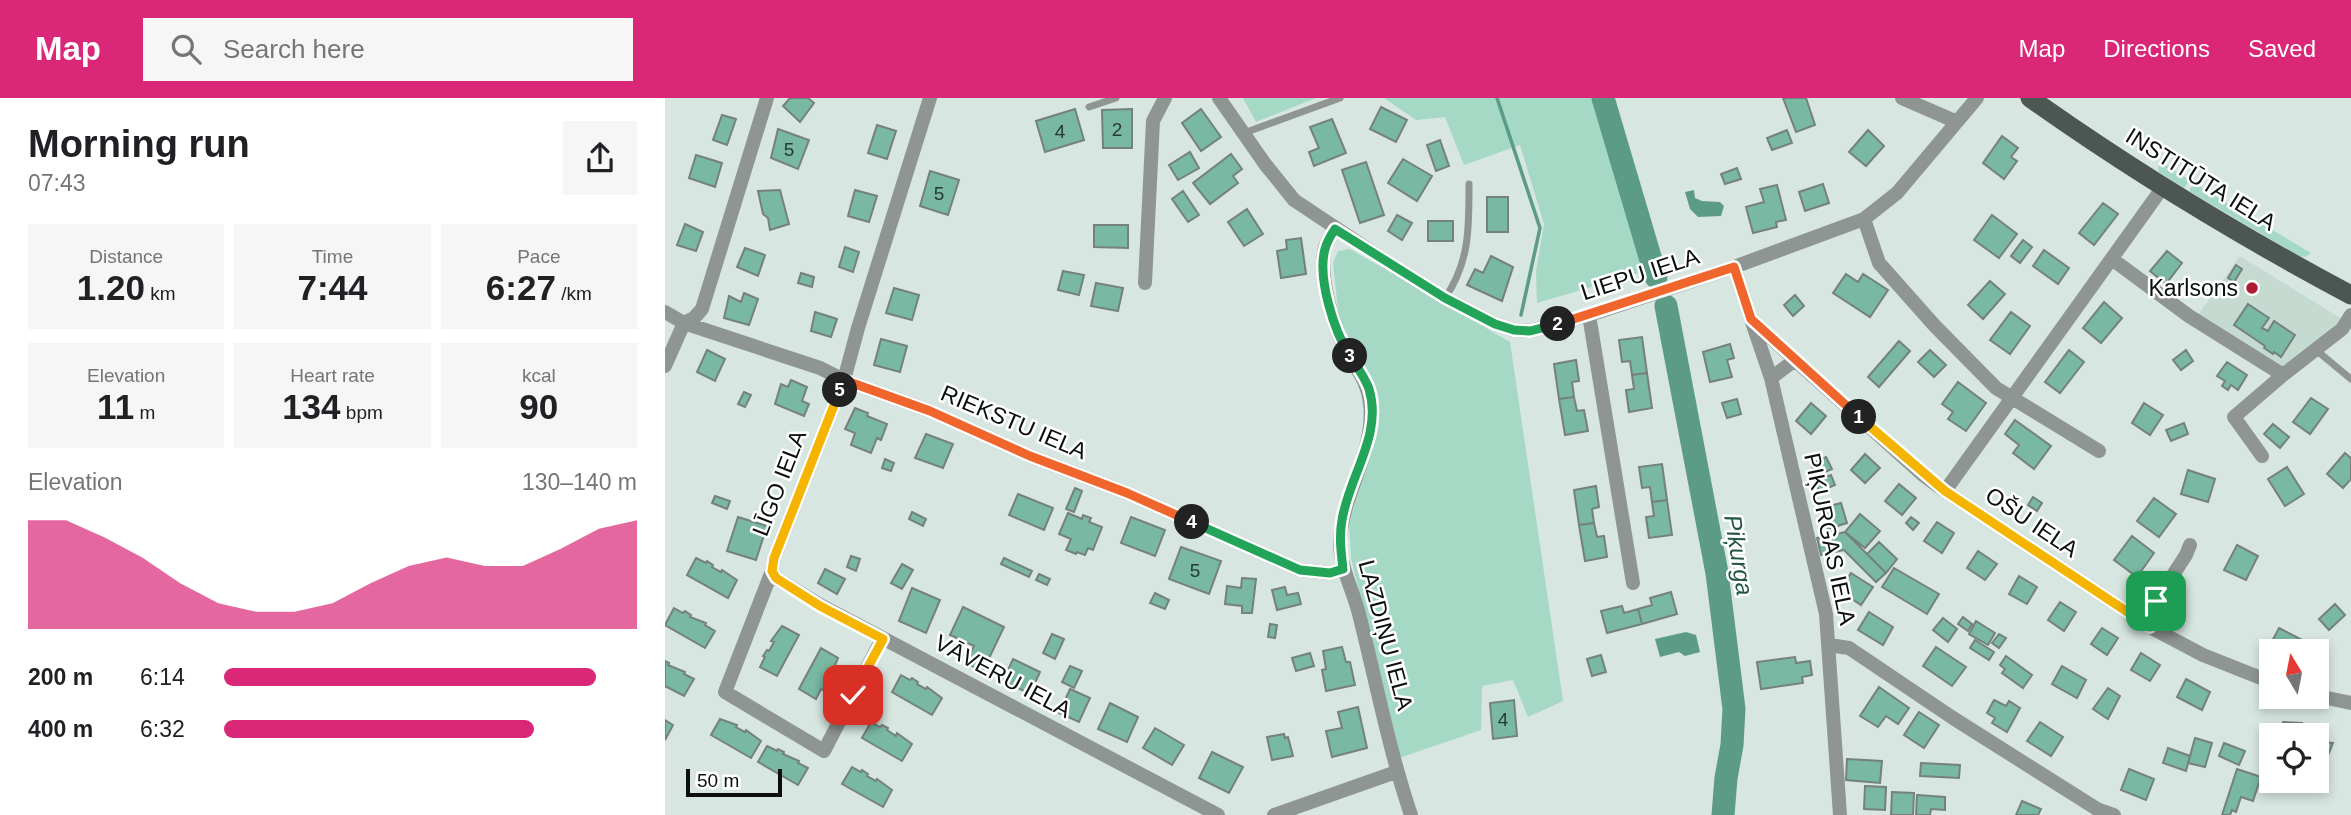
<!DOCTYPE html>
<meta charset="utf-8">
<style>
:root{--surface:#fff;--page:#f6f6f6;--text:#202124;--muted:#757577;--accent:#db2777}
body{margin:0;font-family:Arial,sans-serif;background:var(--page);color:var(--text);height:100vh;display:flex;flex-direction:column;font-size:26px;white-space:nowrap}
*{box-sizing:border-box;margin:0}
p{font-size:23px;color:var(--muted)}
.icon{flex:none;width:38px;height:38px;fill:none;stroke:currentColor;stroke-width:2;stroke-linecap:round;stroke-linejoin:round}
.map{position:relative;flex:1;overflow:hidden}
.panel{display:flex;flex-direction:column;background:var(--surface);width:665px}
.panel>*{flex:none}
.needle{width:46px;rotate:350deg}
.controls{position:absolute;left:1594px;top:541px;display:grid;gap:14px}
.controls a{display:grid;place-items:center;width:70px;height:70px;border-radius:0px;background:var(--surface);box-shadow:0 4px 10px #0003;font-size:35px}
.scale{position:absolute;left:21px;bottom:18px;width:96px;box-sizing:border-box;padding-left:7px;border:4px solid #0b100e;border-top:0;font-size:19px;line-height:24px;white-space:nowrap;color:#0b100e;-webkit-text-stroke:5px #fff;paint-order:stroke}
.pin{position:absolute;display:grid;place-items:center;width:60px;height:60px;color:#fff;margin:-30px;border-radius:14px;box-shadow:0 4px 10px #0006}
.km{position:absolute;width:35px;height:35px;margin:-18px;border-radius:50%;background:#222;color:#fff;font-size:19px;line-height:35px;text-align:center}
.round{display:grid;place-items:center;flex:none;width:74px;height:74px;border-radius:0px;background:var(--page)}
.overview{display:flex;align-items:center;justify-content:space-between;height:119px;padding:0 28px}
h1{font-size:38px;font-weight:600;line-height:52px}
.metrics{display:grid;grid-template-columns:repeat(3,1fr);gap:10px;height:119px;padding:7px 28px}
.metrics div{display:grid;align-content:center;border-radius:0px;background:var(--page);text-align:center}
.metrics b{font-size:35px;font-weight:600}
.metrics small{font-size:19px;font-weight:400}
.metrics p{font-size:19px}
.chart{height:196px;padding:14px 28px}
.chart p{display:flex;justify-content:space-between}
.chart svg{width:100%;height:126px;margin-top:7px;fill:var(--accent);opacity:.7}
ul{padding:0 28px;list-style:none;font-size:23px}
li{display:grid;grid-template-columns:112px 84px 1fr;align-items:center;height:52px}
li i{height:18px;border-radius:9px;background:var(--accent)}
header{display:flex;align-items:center;gap:42px;box-sizing:border-box;height:98px;padding:0 35px;background:var(--accent);color:#fff}
header strong{font-size:33px}
nav{display:flex;gap:38px;margin-inline-start:auto;font-size:24px}
.search{width:490px;height:63px;background:var(--page);display:flex;align-items:center;gap:18px;box-sizing:border-box;padding:0 24px;border-radius:0px;color:var(--muted);font-size:26px}
main{display:flex;flex:1;min-height:0}
.map>svg:first-child{display:block}
</style>
<header>
<strong>Map</strong>
<div class="search"><svg class="icon" aria-label="search" viewBox="0 0 24 24"><circle cx="10" cy="10" r="6"/><path d="M15 15l6 6"/></svg>Search here</div>
<nav><a>Map</a><a>Directions</a><a>Saved</a></nav>
</header>
<main>
<section class="panel">
<div class="overview"><div><h1>Morning run</h1><p>07:43</p></div><a class="round"><svg class="icon" aria-label="share" viewBox="0 0 24 24"><path d="M12 15V3M7 8l5-5 5 5M5 13v7h14v-7"/></svg></a></div>
<div class="metrics">
<div><p>Distance</p><b>1.20<small> km</small></b></div>
<div><p>Time</p><b>7:44</b></div>
<div><p>Pace</p><b>6:27<small> /km</small></b></div>
</div>
<div class="metrics">
<div><p>Elevation</p><b>11<small> m</small></b></div>
<div><p>Heart rate</p><b>134<small> bpm</small></b></div>
<div><p>kcal</p><b>90</b></div>
</div>
<div class="chart"><p><span>Elevation</span>130–140 m</p>
<svg viewBox="0 0 160 44" preserveAspectRatio="none"><path d="M0 44V6L10 6L20 12L30 19L40 28L50 35L60 38L70 38L80 35L90 28L100 22L110 19L120 22L130 22L140 16L150 9L160 6V44z"/></svg>
</div>
<ul>
<li><b>200 m</b>6:14<i style="width:90%"></i></li>
<li><b>400 m</b>6:32<i style="width:75%"></i></li>
</ul>
</section>
<div class="map">
<svg width="1686" height="717" viewBox="0 0 1686 717">
<rect width="100%" height="100%" fill="#d7e6e0"/>
<path fill="#c5dbd2" d="M1575,158L1677,221L1619,271L1533,217Z"/>
<path fill="#a5d9c5" d="M578,0H651L591,24Z
M719,0H946L998,168L872,205L871,173L879,126L855,47L799,67L780,19L751,22Z
M1496,64L1525,82L1519,90L1494,74L1493,70Z
M1529,85L1646,155L1641,159L1634,158L1524,93Z
M685,151L845,244L898,603L863,619L848,582L817,588L816,632L734,660L686,460L684,425L713,327L710,287L674,221L668,165L673,153Z"/>
<path fill="#5c9b86" d="M1029,92L1030,100L1037,103L1055,104L1059,108L1056,118L1033,119L1025,111L1020,94Z
M1021,534L1031,537L1035,554L1020,558L1014,554L995,559L990,541Z"/>
<g fill="none" stroke-linecap="round" stroke-linejoin="round">
<path stroke="#5c9b86" stroke-width="3.5" d="M832,0L875,130L856,217"/>
<path stroke="#5c9b86" stroke-width="23" d="M938,0L991,179
M1001,208L1052,475L1069,611L1067,647L1061,680L1058,717"/>
</g>
<path fill="#79b8a2" stroke="#75817c" stroke-width="2" d="M125,0H143L149,5L135,24L118,8Z
M1118,0H1141L1150,27L1131,34Z
M716,9L742,22L731,44L705,31Z
M410,11L419,42L380,54L371,23Z
M467,11V50H438L437,12Z
M536,11L556,39L536,53L517,25Z
M57,17L71,21L62,47L48,42Z
M667,21L681,55L649,68L644,54L654,50L645,29Z
M212,27L231,33L222,61L203,55Z
M113,31L144,42L133,71L106,60Z
M1122,32L1127,45L1107,52L1102,40Z
M1203,32L1219,48L1201,68L1184,54Z
M1337,38L1353,50L1346,59L1352,63L1339,81L1318,65Z
M775,42L784,68L771,73L762,47Z
M525,54L534,70L513,82L504,67Z
M566,56L577,71L568,78L573,85L545,106L528,85Z
M31,57L57,65L50,89L24,80Z
M738,61L767,78L752,103L723,85Z
M701,64L719,117L695,125L677,72Z
M1072,70L1076,81L1060,86L1056,76Z
M265,73L294,82L283,117L255,108Z
M1158,86L1164,105L1140,113L1134,94Z
M1112,87L1121,122L1111,124L1112,129L1088,135L1081,109L1099,104L1095,91Z
M115,92L124,126L105,132L103,120L98,116L93,93Z
M190,92L212,98L204,124L183,118Z
M518,93L534,117L523,124L507,101Z
M822,99H843V134H822Z
M1438,105L1453,116L1429,147L1414,135Z
M582,111L598,136L579,148L563,124Z
M732,117L747,125L737,142L723,133Z
M1327,117L1352,136L1334,160L1309,142Z
M763,123H788V143H763Z
M20,126L38,134L31,153L12,147Z
M429,127H463V150L429,149Z
M636,140L641,176L616,180L612,153L622,151L621,142Z
M1358,142L1367,149L1355,165L1346,158Z
M180,149L194,154L188,174L174,169Z
M80,150L100,157L93,178L72,169Z
M1379,152L1404,170L1393,186L1368,168Z
M1502,153L1517,165L1501,186L1485,173Z
M826,158L848,169L837,203L802,187L810,171L818,175Z
M1571,167L1577,171L1569,184L1563,180Z
M398,173L419,177L414,197L393,192Z
M136,175L149,179L147,189L133,185Z
M1181,176L1193,184L1198,176L1223,192L1205,219L1168,195Z
M1325,183L1340,196L1318,221L1303,207Z
M431,185L458,190L453,213L426,208Z
M229,190L254,197L247,222L221,215Z
M79,195L93,201L84,227L59,220L64,198L76,204Z
M1130,197L1139,208L1128,218L1119,207Z
M1439,204L1457,220L1436,245L1418,230Z
M1583,206L1604,220L1597,230L1603,233L1609,223L1630,237L1616,259L1609,254L1608,256L1599,250L1600,248L1569,227Z
M150,214L172,221L166,239L146,233Z
M1346,214L1365,228L1345,256L1325,242Z
M977,239L982,275L967,277L965,263L957,264L954,242Z
M216,241L242,248L235,274L209,267Z
M1234,243L1245,253L1214,289L1203,279Z
M1065,246L1069,260L1062,262L1067,279L1045,284L1038,254Z
M42,252L60,261L50,283L32,274Z
M1265,252L1281,267L1269,279L1253,264Z
M1404,252L1419,264L1395,295L1380,284Z
M1521,252L1528,263L1516,272L1508,262Z
M911,262L914,283L907,284L909,299L894,301L889,266Z
M1562,264L1582,277L1573,292L1566,287L1563,292L1557,288L1560,283L1552,278Z
M982,275L987,310L964,314L961,292L969,291L967,277Z
M126,282L142,289L137,303L144,306L139,318L110,306L116,286L123,289Z
M1293,284L1321,305L1301,333L1283,321L1288,314L1277,306Z
M79,294L86,297L80,309L73,306Z
M909,299L912,313L919,312L923,333L900,337L894,301Z
M1646,300L1663,311L1645,336L1628,324Z
M1072,301L1076,316L1062,320L1057,305Z
M1146,305L1161,318L1146,336L1131,323Z
M1479,305L1498,317L1485,337L1467,325Z
M190,310L203,315L202,318L222,326L216,342L212,340L206,355L186,347L190,335L180,331Z
M1350,322L1386,348L1369,371L1348,355L1354,347L1340,336Z
M1519,325L1523,336L1506,343L1501,332Z
M1608,326L1624,339L1615,350L1599,336Z
M261,336L288,346L278,370L250,360Z
M1680,355L1686,360V381L1678,390L1662,376Z
M1200,356L1215,370L1200,385L1186,372Z
M1161,359L1167,371L1151,378L1146,366Z
M220,361L229,365L226,373L217,370Z
M997,366L1002,402L987,404L985,389L977,390L974,369Z
M1622,369L1639,396L1620,408L1603,381Z
M1523,372L1550,381L1543,404L1516,396Z
M1166,377L1170,387L1154,394L1150,383Z
M1234,386L1251,400L1237,417L1220,403Z
M931,388L934,409L927,411L929,425L914,427L909,392Z
M410,390L417,393L409,414L401,411Z
M353,396L388,410L379,432L344,417Z
M50,398L65,403L62,411L47,405Z
M1368,399L1377,405L1372,413L1363,407Z
M1489,400L1511,416L1494,439L1472,423Z
M1002,402L1007,437L984,440L981,419L989,418L987,404Z
M1176,405L1182,425L1163,431L1157,410Z
M247,414L261,421L258,428L244,421Z
M403,415L417,421L418,417L426,420L424,424L437,429L428,452L423,450L420,457L412,454L411,456L401,452L406,441L394,436Z
M1195,416L1215,433L1200,450L1180,434Z
M73,419L102,428L91,462L62,453Z
M466,419L500,432L490,458L456,445Z
M1246,419L1254,425L1248,432L1241,425Z
M1272,424L1289,435L1277,455L1259,443Z
M929,425L932,439L939,438L942,459L920,463L914,427Z
M1180,434L1221,475L1211,484L1179,452L1156,457L1152,440Z
M1467,438L1489,455L1472,479L1449,462Z
M1214,444L1232,461L1221,475L1202,456Z
M1572,447L1593,458L1581,482L1559,472Z
M516,449L556,463L544,496L504,481Z
M1313,453L1332,466L1320,482L1302,470Z
M186,458L195,461L191,473L182,469Z
M31,460L41,465L42,463L48,467L47,469L56,474L57,472L72,482L63,500L22,477Z
M339,460L367,473L364,479L336,466Z
M237,466L248,472L237,491L226,485Z
M1229,470L1274,496L1262,516L1217,489Z
M160,471L180,481L172,496L153,485Z
M1186,475L1208,489L1196,507L1175,493Z
M374,476L385,481L382,487L371,482Z
M1354,478L1372,489L1362,506L1344,496Z
M577,480L591,481L587,515H577V508L560,506L562,488L576,490Z
M620,489L622,497L633,495L636,506L612,512L607,492Z
M247,490L275,502L261,535L234,523Z
M1006,494L1012,516L977,526L973,511L987,507L985,500Z
M490,495L504,502L500,511L485,505Z
M1395,504L1411,514L1399,533L1383,522Z
M1670,506L1680,517L1664,532L1654,521Z
M957,508L959,515L973,511L977,526L942,535L936,513Z
M298,509L339,529L318,573L300,565L309,548L285,537Z
M9,510L18,515L20,513L26,517L25,519L41,525L40,527L50,533L40,550L0,527Z
M1204,514L1228,529L1218,547L1193,532Z
M1298,519L1307,526L1303,533L1293,526Z
M1278,520L1292,531L1283,544L1268,532Z
M1311,523L1330,535L1323,547L1304,536Z
M605,526L612,527L610,540L603,539Z
M117,528L134,537L112,578L95,569L100,559L98,558L102,552L104,553L109,544L106,543Z
M1437,530L1453,540L1442,557L1426,546Z
M1614,530L1637,542L1631,553H1606V556L1602,553Z
M387,536L399,541L390,561L378,555Z
M1334,536L1341,540L1334,550L1327,545Z
M1310,542L1329,554L1324,562L1305,550Z
M677,549L681,564H685L690,587L661,593L657,572L661,571L658,553Z
M1271,549L1301,569L1287,588L1258,568Z
M156,550L173,560L166,577L164,576L159,585L161,586L158,592L156,591L151,601L134,591Z
M645,555L649,568L631,573L627,560Z
M1476,555L1495,567L1485,583L1466,572Z
M936,557L941,574L927,578L922,561Z
M1341,558L1367,577L1358,590L1337,575L1340,571L1335,567Z
M1130,559L1131,565L1145,563L1147,577L1137,579L1138,585L1096,591L1092,564Z
M348,561L375,574L365,596L338,583Z
M0,563L4,565L3,567L20,574L19,576L29,581L19,598L0,588Z
M405,568L417,573L409,590L397,584Z
M1397,568L1421,582L1412,600L1387,586Z
M236,577L245,582L247,580L253,584L252,586L261,591L262,589L277,600L267,617L227,594Z
M1521,581L1545,594L1537,612L1512,599Z
M1214,589L1244,610L1233,626L1221,618L1213,629L1195,618Z
M1443,590L1455,598L1443,621L1428,611Z
M405,591L425,600L414,624L394,615Z
M849,602L852,638L828,641L825,605Z
M1329,602L1341,608L1344,603L1355,610L1342,634L1327,625L1330,620L1322,615Z
M445,605L473,619L462,644L433,631Z
M693,609L702,650L667,659L661,633L677,630L673,614Z
M1254,614L1274,627L1259,650L1239,637Z
M55,621L72,627L71,629L80,634L81,632L96,643L86,660L46,637Z
M0,622L8,627L0,642Z
M206,624L215,629L217,627L223,630L222,632L231,638L232,635L247,646L237,663L197,640Z
M1375,624L1398,639L1386,658L1362,643Z
M1618,624L1637,625V637H1617Z
M490,630L519,647L507,667L478,650Z
M619,636L620,640L623,639L628,658L607,662L602,639Z
M1530,640L1547,645L1540,669L1523,665Z
M1652,644L1668,645L1657,672L1652,670Z
M1559,645L1580,653L1574,667L1554,658Z
M102,648L112,653L113,651L119,654L118,656L134,663L133,665L143,670L133,687L93,664Z
M1503,650L1525,658L1521,673L1498,665Z
M547,654L578,669L564,695L534,680Z
M1182,661L1217,663L1215,685L1181,682Z
M1256,665L1295,667L1294,680L1255,678Z
M187,669L196,674L197,672L203,676L202,678L211,683L212,681L227,692L218,709L177,686Z
M1464,671L1489,681L1481,702L1456,692Z
M1572,671L1596,679L1588,703L1576,699L1571,714L1567,712L1565,717H1557Z
M1200,688L1221,689L1220,712L1199,711Z
M1227,694L1249,695L1248,717H1226Z
M1252,697L1280,699V712L1266,711L1265,717H1251Z
M1357,703L1376,711L1373,717H1351Z"/>
<g fill="none" stroke-linecap="round" stroke-linejoin="round">
<path stroke="#8f9592" stroke-width="7" d="M424,9L451,0
M579,35L675,0
M780,200C805,164 804,128 804,86
M1651,252L1686,281"/>
<path stroke="#8f9592" stroke-width="14" d="M554,0L600,66L629,102L716,160L780,200L830,226L849,232L865,233L924,217L1069,169L1199,121L1232,95L1312,0
M1237,0L1292,24
M1199,121L1214,165L1269,227L1331,290L1434,353
M670,131C667,137 662,143 660,149C653,176 668,229 681,252C691,270 703,284 705,305C711,352 677,395 675,444C675,469 688,492 694,516C711,583 724,652 746,717
M1447,161L1524,218L1618,277
M1069,169L1086,221L1130,262
M480,185L488,23L500,0
M0,214L19,225L155,270L179,282L265,313L365,358L462,395L635,472L665,475L678,471
M924,217L968,485
M1086,221L1106,280L1161,516L1175,717
M0,268L19,225L29,220L37,211L102,0
M1106,280L1130,262L1257,376L1280,393L1485,529L1538,557L1606,584
M1597,358L1569,319L1618,277L1677,231L1686,217
M1280,393L1498,89
M107,473L111,480L155,507L553,717
M1485,529L1491,503L1521,457L1525,447
M217,541L159,653L60,594L107,473L109,460L179,282L193,230L265,0
M1164,547L1184,550L1288,620L1432,711L1449,717
M1652,598L1686,605
M609,717L731,674"/>
<path stroke="#4c5652" stroke-width="19" d="M1365,0C1468,73 1575,138 1686,197"/>
</g>
<g fill="none" stroke-linecap="round" stroke-linejoin="round">
<defs>
<path id="split-1" d="M1194,319L1280,393L1485,529L1491,503"/>
<path id="split-2" d="M893,226L1069,169L1086,221L1194,319"/>
<path id="split-3" d="M685,258C669,233 652,180 660,151C662,143 666,137 670,131L780,200L830,226L849,232L865,233L893,226"/>
<path id="split-4" d="M527,424L635,472L665,475L678,471C676,454 674,438 677,422C684,378 718,337 704,291C700,279 691,268 685,258"/>
<path id="split-5" d="M175,292L179,282L265,313L365,358L462,395L527,424"/>
<path id="split-6" d="M175,292L109,460L107,473L111,480L155,508L218,541L188,597"/>
</defs>
<use href="#split-1" stroke="#fff" stroke-width="14"/>
<use href="#split-2" stroke="#fff" stroke-width="14"/>
<use href="#split-3" stroke="#fff" stroke-width="14"/>
<use href="#split-4" stroke="#fff" stroke-width="14"/>
<use href="#split-5" stroke="#fff" stroke-width="14"/>
<use href="#split-6" stroke="#fff" stroke-width="14"/>
<use href="#split-1" stroke="#f5b400" stroke-width="9"/>
<use href="#split-2" stroke="#f0652b" stroke-width="9"/>
<use href="#split-3" stroke="#22a559" stroke-width="9"/>
<use href="#split-4" stroke="#22a559" stroke-width="9"/>
<use href="#split-5" stroke="#f0652b" stroke-width="9"/>
<use href="#split-6" stroke="#f5b400" stroke-width="9"/>
</g>
<circle fill="#af1b32" stroke="#fff" stroke-width="2.5" cx="1587" cy="190" r="7"/>
<g text-anchor="middle" dominant-baseline="central" stroke-width="5" stroke-linejoin="round" paint-order="stroke">
<g font-size="19" fill="#263a33">
<text x="452" y="31">2</text>
<text x="395" y="33">4</text>
<text x="124" y="51">5</text>
<text x="274" y="95">5</text>
<text x="530" y="472">5</text>
<text x="838" y="621">4</text>
</g>
<g font-size="23" fill="#0b100e" stroke="#fff">
<text transform="translate(1536 81) rotate(32)">INSTITŪTA IELA</text>
<text transform="translate(975 176) rotate(-18)">LIEPU IELA</text>
<text transform="translate(349 324) rotate(23)">RIEKSTU IELA</text>
<text transform="translate(114 385) rotate(-69)">LĪGO IELA</text>
<text transform="translate(1367 424) rotate(34)">OŠU IELA</text>
<text transform="translate(1165 441) rotate(78)">PIĶURGAS IELA</text>
<text transform="translate(721 537) rotate(75)">LAZDIŅU IELA</text>
<text transform="translate(338 578) rotate(28)">VĀVERU IELA</text>
</g>
<g font-size="23" fill="#0b100e" stroke="#fff" text-anchor="end">
<text x="1573" y="190">Karlsons</text>
</g>
<g font-size="24" font-style="italic" fill="#215545" stroke="#fff">
<text transform="translate(1074 457) rotate(81)">Piķurga</text>
</g>
</g>
</svg>
<div class="controls">
<a><svg class="needle" viewBox="-14 -14 28 28"><path d="M0-13l5 13h-10z" fill="#e53935"/><path d="M0 13l5-13h-10z" fill="#757577"/></svg></a>
<a><svg class="icon" aria-label="locate" viewBox="0 0 24 24"><circle cx="12" cy="12" r="6"/><path d="M12 2v4M12 18v4M2 12h4M18 12h4"/></svg></a>
</div>
<div class="scale">50 m</div>
<div class="pin" style="left:1491px;top:503px;background:#1e9e55"><svg class="icon" aria-label="arrive" viewBox="0 0 24 24"><path d="M6 21V4h12l-3 4 3 4H6"/></svg></div>
<div class="pin" style="left:188px;top:597px;background:#d93025"><svg class="icon" aria-label="check" viewBox="0 0 24 24"><path d="M5 12l5 5 9-10"/></svg></div>
<b class="km" style="left:1194px;top:319px">1</b>
<b class="km" style="left:893px;top:226px">2</b>
<b class="km" style="left:685px;top:258px">3</b>
<b class="km" style="left:527px;top:424px">4</b>
<b class="km" style="left:175px;top:292px">5</b>
</div>
</main>
